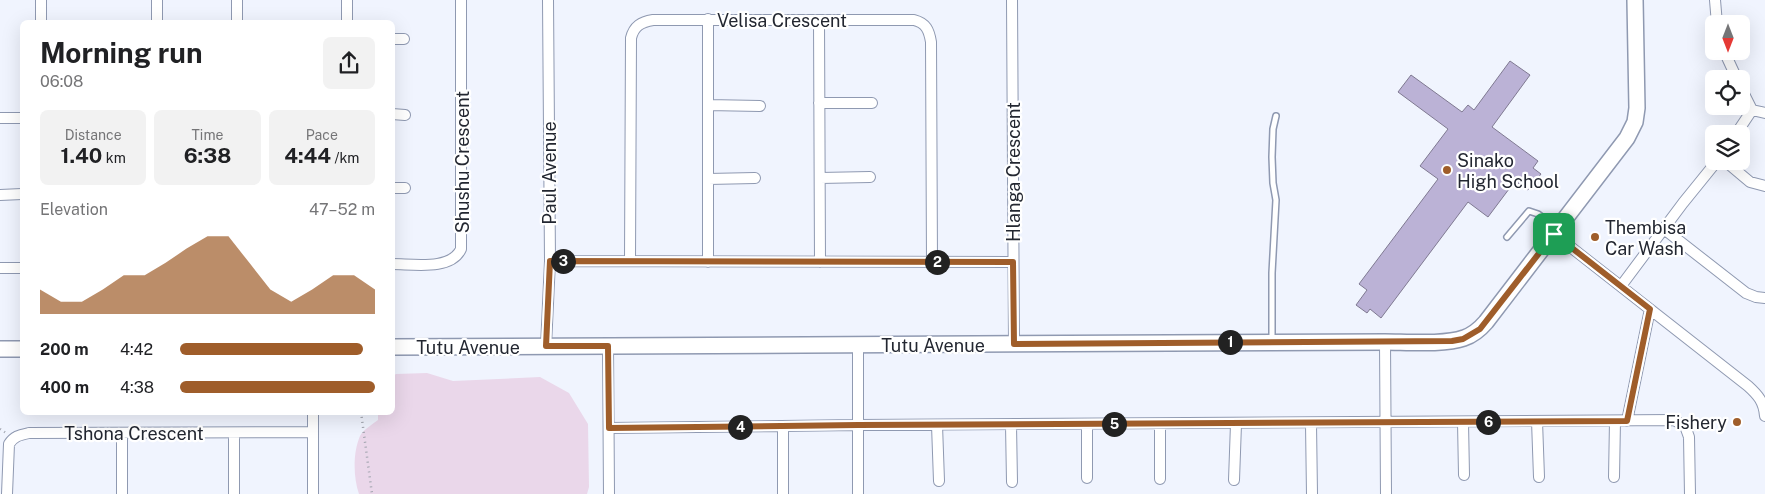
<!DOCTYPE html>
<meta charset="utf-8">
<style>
:root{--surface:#fff;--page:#f2f2f2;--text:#202124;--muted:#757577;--accent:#9f5d2a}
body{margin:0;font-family:"Public Sans",sans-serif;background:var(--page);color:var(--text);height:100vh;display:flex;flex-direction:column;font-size:19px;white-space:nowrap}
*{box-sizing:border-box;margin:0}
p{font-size:16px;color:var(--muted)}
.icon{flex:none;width:28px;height:28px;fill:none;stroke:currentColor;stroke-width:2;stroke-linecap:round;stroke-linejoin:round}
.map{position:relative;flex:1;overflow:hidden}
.panel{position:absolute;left:20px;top:20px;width:375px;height:395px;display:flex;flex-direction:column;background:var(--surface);border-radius:8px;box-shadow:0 5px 20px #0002}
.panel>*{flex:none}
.needle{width:32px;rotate:180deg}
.fabs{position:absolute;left:1705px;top:15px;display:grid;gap:10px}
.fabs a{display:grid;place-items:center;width:45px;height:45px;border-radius:8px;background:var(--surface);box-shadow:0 5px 20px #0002;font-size:25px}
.pin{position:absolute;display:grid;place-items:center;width:42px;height:42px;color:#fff;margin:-21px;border-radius:10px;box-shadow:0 2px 8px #0006}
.km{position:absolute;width:25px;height:25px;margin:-12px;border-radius:50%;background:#222;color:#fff;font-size:14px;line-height:25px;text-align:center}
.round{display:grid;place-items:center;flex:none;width:52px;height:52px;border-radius:8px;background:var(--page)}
.headline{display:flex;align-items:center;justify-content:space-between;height:85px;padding:0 20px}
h1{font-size:28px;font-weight:700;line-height:38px}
.metrics{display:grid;grid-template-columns:repeat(3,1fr);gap:8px;height:85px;padding:5px 20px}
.metrics div{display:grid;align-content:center;border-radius:8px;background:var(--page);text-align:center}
.metrics b{font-size:21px;font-weight:700}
.metrics small{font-size:14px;font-weight:400}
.metrics p{font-size:14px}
.chart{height:140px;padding:10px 20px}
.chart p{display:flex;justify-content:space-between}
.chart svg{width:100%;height:90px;margin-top:5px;fill:var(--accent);opacity:.7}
ul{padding:0 20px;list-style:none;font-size:16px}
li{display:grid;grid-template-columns:80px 60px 1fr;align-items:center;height:38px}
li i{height:12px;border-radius:6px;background:var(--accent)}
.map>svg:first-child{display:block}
</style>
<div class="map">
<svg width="1765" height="494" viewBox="0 0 1765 494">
<rect width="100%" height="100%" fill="#f0f4fe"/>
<path fill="#ead7ea" d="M427,373L453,381L540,377L569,393L588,424L589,487L587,494H359C353,477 353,452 360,436C363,430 373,424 378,420V413L392,412L393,376L396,374Z"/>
<path fill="#bbb2d6" stroke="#7f7991" d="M1510,61L1530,75L1492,127L1538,161L1533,168L1541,174L1528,190L1515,181L1488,217L1468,202L1381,318L1370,309L1367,313L1356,305L1367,290L1359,284L1438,179L1420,166L1448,129L1398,92L1411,75L1462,112L1468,105L1474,110Z"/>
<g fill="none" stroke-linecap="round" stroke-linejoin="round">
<defs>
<path id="lane" d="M1507,237L1529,211L1538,214L1555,227
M1272,342V273L1276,200L1273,183L1272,157L1273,129L1276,116"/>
<path id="street" d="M41,0V22
M157,0V22
M237,0V22
M347,0V22
M1012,0L1014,344
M1715,0L1717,24
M708,19V262
M819,20L820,262
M392,39H404
M1724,51L1737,79
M1741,88L1752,110
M819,103H872
M708,105L760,106
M1752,110L1765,113
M392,114L405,115
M0,118H22
M1736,134L1752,110
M1725,161L1750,182L1765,186
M820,178L870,177
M708,179L755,178
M392,188H405
M0,195L22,194
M1664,229L1746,293L1756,297L1765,298
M1554,234L1748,386C1758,395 1764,402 1765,416
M550,261L1013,262
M630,261L631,38C634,26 641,22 653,20H914C926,23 929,30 931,42L932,262
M392,264C413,264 451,271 461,249V0
M0,268H22
M1621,286L1683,203L1717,161
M1385,342L1386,494
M546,346L550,261L548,0
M608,346L609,494
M313,412V494
M1537,421L1539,477
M1627,421L1650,309
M1463,422L1464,475
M1087,424V478
M1160,424V479
M1311,424L1312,494
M937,425L939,481
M1011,425L1012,482
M609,428L858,425L1674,420L1685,426L1689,437L1690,494
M234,433V494
M122,434V494
M1614,477L1615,421
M1234,480L1236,424
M7,494L9,444C14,436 20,435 29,433L313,432
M783,494V426
M858,494V345"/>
<path id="secondary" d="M392,347L1385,342C1406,342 1445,345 1464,338C1473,335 1480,329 1486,322L1627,138L1635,122L1637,108L1635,0
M0,349H22"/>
</defs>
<use href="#lane" stroke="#8f99b1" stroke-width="8"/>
<use href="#street" stroke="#8f99b1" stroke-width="12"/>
<use href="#secondary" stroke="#8f99b1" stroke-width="18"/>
<path stroke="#9fa3ad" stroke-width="2.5" stroke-dasharray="1 4" stroke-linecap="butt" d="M361,412L372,494
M0,429L6,433"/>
<use href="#lane" stroke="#fff" stroke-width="5"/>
<use href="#street" stroke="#fff" stroke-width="10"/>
<use href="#secondary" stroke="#fff" stroke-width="15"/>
</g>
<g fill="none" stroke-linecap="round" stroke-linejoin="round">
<defs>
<path id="route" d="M1554,234L1650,309L1627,421L858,425L609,428L608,346H546L550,261L1013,262L1014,344L1452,341L1463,339L1480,329Z"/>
</defs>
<use href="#route" stroke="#fff" stroke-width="10"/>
<use href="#route" stroke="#9f5d2a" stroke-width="6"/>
</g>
<g fill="#9f5d2a" stroke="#fff" stroke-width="2">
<circle cx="1447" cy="170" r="5"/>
<circle cx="1595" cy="237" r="5"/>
<circle cx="1737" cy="422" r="5"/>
</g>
<g text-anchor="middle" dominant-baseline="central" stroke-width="4.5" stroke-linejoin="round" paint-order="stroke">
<g font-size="18" fill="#232731" stroke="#fff">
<text x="782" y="20">Velisa Crescent</text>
<text transform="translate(462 162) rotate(-90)">Shushu Crescent</text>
<text transform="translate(1013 172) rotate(-90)">Hlanga Crescent</text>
<text transform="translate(549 173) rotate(-90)">Paul Avenue</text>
<text x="933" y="345">Tutu Avenue</text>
<text x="468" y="347">Tutu Avenue</text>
<text x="134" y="433">Tshona Crescent</text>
</g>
<g font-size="18" fill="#232731" stroke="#fff" text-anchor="start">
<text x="1457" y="160">Sinako<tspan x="1457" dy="21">High School</tspan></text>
<text x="1605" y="227">Thembisa<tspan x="1605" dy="21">Car Wash</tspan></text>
<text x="1727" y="422" text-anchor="end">Fishery</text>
</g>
</g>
</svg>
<div class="fabs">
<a><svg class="needle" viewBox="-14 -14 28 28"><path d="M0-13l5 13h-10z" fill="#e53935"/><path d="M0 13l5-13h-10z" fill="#757577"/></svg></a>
<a><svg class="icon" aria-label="locate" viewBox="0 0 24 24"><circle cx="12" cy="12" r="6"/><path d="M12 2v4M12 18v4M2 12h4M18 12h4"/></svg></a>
<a><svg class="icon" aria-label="layers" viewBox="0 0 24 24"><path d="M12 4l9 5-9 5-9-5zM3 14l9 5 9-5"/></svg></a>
</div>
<div class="pin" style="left:1554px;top:234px;background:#1e9e55"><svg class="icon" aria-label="arrive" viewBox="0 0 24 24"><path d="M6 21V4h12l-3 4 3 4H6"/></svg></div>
<b class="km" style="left:1230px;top:342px">1</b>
<b class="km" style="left:937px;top:262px">2</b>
<b class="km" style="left:563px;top:261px">3</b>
<b class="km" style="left:740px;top:427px">4</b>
<b class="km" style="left:1114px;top:424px">5</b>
<b class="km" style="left:1488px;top:422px">6</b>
<section class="panel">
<div class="headline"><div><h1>Morning run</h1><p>06:08</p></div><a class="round"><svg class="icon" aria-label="share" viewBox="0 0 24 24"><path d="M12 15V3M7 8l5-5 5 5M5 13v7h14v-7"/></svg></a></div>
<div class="metrics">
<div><p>Distance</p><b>1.40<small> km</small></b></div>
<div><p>Time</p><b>6:38</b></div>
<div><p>Pace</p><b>4:44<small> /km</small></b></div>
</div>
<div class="chart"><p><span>Elevation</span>47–52 m</p>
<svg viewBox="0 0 160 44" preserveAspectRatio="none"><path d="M0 44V32L10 38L20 38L30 32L40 25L50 25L60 19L70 12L80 6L90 6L100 19L110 32L120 38L130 32L140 25L150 25L160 32V44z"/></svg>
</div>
<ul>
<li><b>200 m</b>4:42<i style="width:94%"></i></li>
<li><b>400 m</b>4:38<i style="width:100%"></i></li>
</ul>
</section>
</div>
